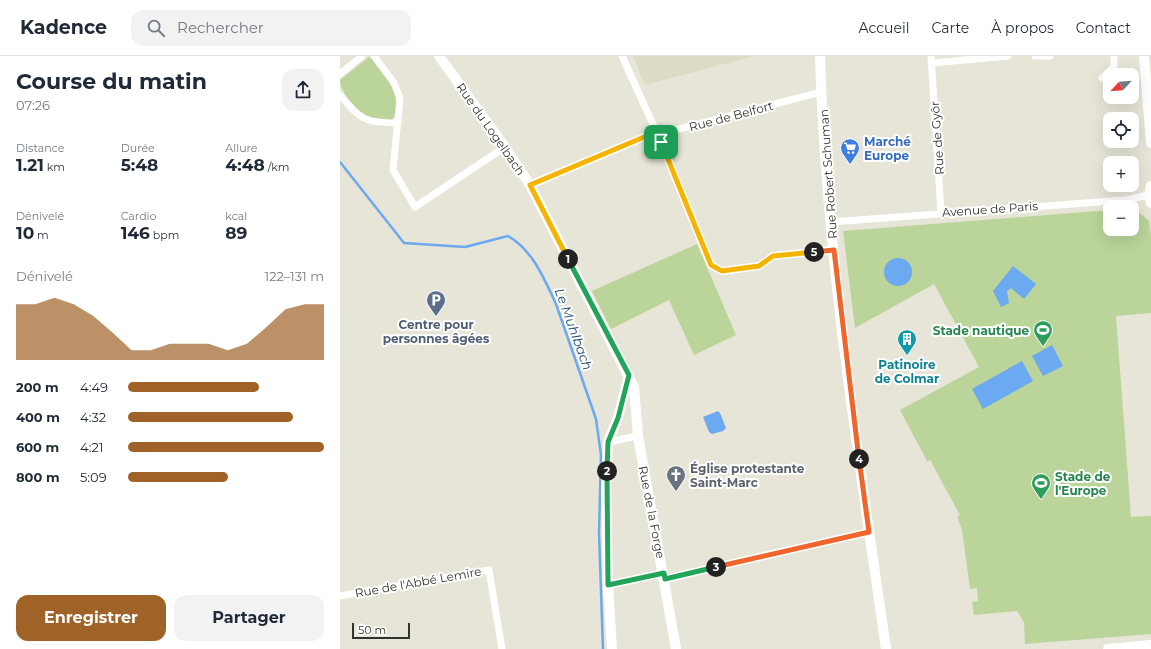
<!DOCTYPE html>
<html lang="fr">
<meta charset="utf-8">
<style>
:root{--surface:#fff;--page:#f2f2f3;--text:#1f2937;--muted:#747a83;--line:#e0e1e3;--accent:#a06327}
body{margin:0;font-family:Montserrat,sans-serif;background:var(--page);color:var(--text);height:100vh;display:flex;flex-direction:column;font-size:15px;white-space:nowrap}
*{box-sizing:border-box;margin:0}
p{font-size:13px;color:var(--muted)}
.icon{flex:none;width:22px;height:22px;fill:none;stroke:currentColor;stroke-width:2;stroke-linecap:round;stroke-linejoin:round}
.map{position:relative;flex:1;overflow:hidden}
.details{display:flex;flex-direction:column;background:var(--surface);width:340px}
.details>*{flex:none}
.needle{width:26px;rotate:244deg}
.fabs{position:absolute;left:763px;top:12px;display:grid;gap:8px}
.fabs a{display:grid;place-items:center;width:36px;height:36px;border-radius:8px;background:var(--surface);box-shadow:0 4px 16px #0002;font-size:20px}
.scale{position:absolute;left:12px;bottom:10px;width:58px;box-sizing:border-box;padding-left:4px;border:2px solid #33332d;border-top:0;font-size:11px;line-height:14px;white-space:nowrap;color:#33332d;-webkit-text-stroke:3px #fff;paint-order:stroke}
.pin{position:absolute;display:grid;place-items:center;width:34px;height:34px;color:#fff;margin:-17px;border-radius:8px;box-shadow:0 2px 6px #0006}
.km{position:absolute;width:20px;height:20px;margin:-10px;border-radius:50%;background:#222;color:#fff;font-size:11px;line-height:20px;text-align:center}
.round{display:grid;place-items:center;flex:none;width:42px;height:42px;border-radius:12px;background:var(--page)}
.head{display:flex;align-items:center;justify-content:space-between;height:68px;padding:0 16px}
h1{font-size:22px;font-weight:700;line-height:30px}
.stats{display:grid;grid-template-columns:repeat(3,1fr);gap:6px;height:68px;padding:4px 16px}
.stats div{display:grid;align-content:center}
.stats b{font-size:17px;font-weight:700}
.stats small{font-size:11px;font-weight:400}
.stats p{font-size:11px}
.chart{height:112px;padding:8px 16px}
.chart p{display:flex;justify-content:space-between}
.chart svg{width:100%;height:72px;margin-top:4px;fill:var(--accent);opacity:.7}
.button{display:flex;gap:8px;margin-top:auto;padding:8px 16px}
.button a{flex:1;height:46px;border-radius:12px;background:var(--accent);color:#fff;font-size:16px;font-weight:700;line-height:46px;text-align:center}
.button a+a{background:var(--page);color:var(--text)}
ul{padding:0 16px;list-style:none;font-size:13px}
li{display:grid;grid-template-columns:64px 48px 1fr;align-items:center;height:30px}
li i{height:10px;border-radius:5px;background:var(--accent)}
header{display:flex;align-items:center;gap:24px;box-sizing:border-box;height:56px;padding:0 20px;background:var(--surface);border-bottom:1px solid var(--line)}
header strong{font-size:19px}
nav{display:flex;gap:22px;margin-inline-start:auto;font-size:14px}
.search{width:280px;height:36px;background:var(--page);display:flex;align-items:center;gap:10px;box-sizing:border-box;padding:0 14px;border-radius:12px;color:var(--muted);font-size:15px}
main{display:flex;flex:1;min-height:0}
.map>svg:first-child{display:block}
</style>
<header>
<strong>Kadence</strong>
<div class="search"><svg class="icon" aria-label="search" viewBox="0 0 24 24"><circle cx="10" cy="10" r="6"/><path d="M15 15l6 6"/></svg>Rechercher</div>
<nav><a>Accueil</a><a>Carte</a><a>À propos</a><a>Contact</a></nav>
</header>
<main>
<section class="details">
<div class="head"><div><h1>Course du matin</h1><p>07:26</p></div><a class="round"><svg class="icon" aria-label="share" viewBox="0 0 24 24"><path d="M12 15V3M7 8l5-5 5 5M5 13v7h14v-7"/></svg></a></div>
<div class="stats">
<div><p>Distance</p><b>1.21<small> km</small></b></div>
<div><p>Durée</p><b>5:48</b></div>
<div><p>Allure</p><b>4:48<small> /km</small></b></div>
</div>
<div class="stats">
<div><p>Dénivelé</p><b>10<small> m</small></b></div>
<div><p>Cardio</p><b>146<small> bpm</small></b></div>
<div><p>kcal</p><b>89</b></div>
</div>
<div class="chart"><p><span>Dénivelé</span>122–131 m</p>
<svg viewBox="0 0 160 44" preserveAspectRatio="none"><path d="M0 44V10L10 10L20 6L30 10L40 17L50 27L60 38L70 38L80 34L90 34L100 34L110 38L120 34L130 24L140 13L150 10L160 10V44z"/></svg>
</div>
<ul>
<li><b>200 m</b>4:49<i style="width:67%"></i></li>
<li><b>400 m</b>4:32<i style="width:84%"></i></li>
<li><b>600 m</b>4:21<i style="width:100%"></i></li>
<li><b>800 m</b>5:09<i style="width:51%"></i></li>
</ul>
<div class="button"><a>Enregistrer</a><a>Partager</a></div>
</section>
<div class="map">
<svg width="811" height="593" viewBox="0 0 811 593">
<rect width="100%" height="100%" fill="#e7e5d7"/>
<path fill="#dddac5" d="M293,0H414L305,29Z"/>
<path fill="#bad49a" d="M29,1L32,3C43,17 57,31 56,50C56,56 56,61 51,64C44,64 37,64 31,62C19,58 0,37 0,24Z
M792,152H794L809,165L811,180V257L776,260L791,461L811,460V578L685,588L684,566L677,555L634,559L632,546L638,545L637,532L630,533L622,474L617,460L620,459L590,404L587,405L560,354L639,311L594,228L515,272L503,175L770,154V173H792Z
M357,188L396,279L354,299L329,244L271,273L252,235Z"/>
<path fill="#6ba9f0" d="M544 216a14 14 0 1 1 28 0a14 14 0 1 1-28 0Z
M673,210L696,228L684,243L671,232L667,235L669,247L661,251L653,235Z
M712,289L723,310L703,320L692,300Z
M682,305L693,325L643,353L632,333Z
M378,355L380,357L386,372L383,375L372,378L369,376L363,361Z"/>
<g fill="none" stroke-linecap="round" stroke-linejoin="round">
<path stroke="#6ba9f0" stroke-width="2.5" d="M0,106L64,187L125,191L168,180C192,193 205,224 216,248L256,363L261,399L259,477L263,593"/>
<path stroke="#fff" stroke-width="7" d="M34,0L54,27L60,42L53,114L75,151L165,91
M282,0L321,86L371,209L382,215L419,210L433,200L494,193
M591,0L601,157
M695,0H710
M592,7L668,0
M0,18L22,0
M762,22L774,11V0
M0,39C22,65 24,66 58,67
M190,129L316,76L324,77L481,36
M491,166L785,144L809,139
M268,386L298,380
M325,523L529,476
M268,529L324,517
M0,540L149,514L162,593"/>
<path stroke="#fff" stroke-width="10" d="M99,0L165,91L190,129L294,331L298,380L336,593
M480,0C486,199 518,396 546,593
M804,0L811,87
M811,130L809,139L811,147
M272,593L268,529L266,433L268,386L278,362L289,319
M768,593L811,589"/>
</g>
<g fill="none" stroke-linecap="round" stroke-linejoin="round">
<defs>
<path id="split-1" d="M228,203L190,129L316,76L321,86"/>
<path id="split-2" d="M228,203L289,319L278,362L268,386L267,415"/>
<path id="split-3" d="M267,415L268,529L324,517L325,523L376,511"/>
<path id="split-4" d="M376,511L529,476L519,403"/>
<path id="split-5" d="M474,196L494,194L519,403"/>
<path id="split-6" d="M321,86L371,209L382,215L419,210L433,200L474,196"/>
</defs>
<use href="#split-1" stroke="#fff" stroke-width="8"/>
<use href="#split-2" stroke="#fff" stroke-width="8"/>
<use href="#split-3" stroke="#fff" stroke-width="8"/>
<use href="#split-4" stroke="#fff" stroke-width="8"/>
<use href="#split-5" stroke="#fff" stroke-width="8"/>
<use href="#split-6" stroke="#fff" stroke-width="8"/>
<use href="#split-1" stroke="#f5b400" stroke-width="5"/>
<use href="#split-2" stroke="#22a559" stroke-width="5"/>
<use href="#split-3" stroke="#22a559" stroke-width="5"/>
<use href="#split-4" stroke="#f0652b" stroke-width="5"/>
<use href="#split-5" stroke="#f0652b" stroke-width="5"/>
<use href="#split-6" stroke="#f5b400" stroke-width="5"/>
</g>
<defs>
<symbol id="supermarket-pin" viewBox="-11 -11 22 30"><path d="M0 17L-7.5 6A9.5 9.5 0 1 1 7.5 6Z" fill="#3f7fe0" stroke="#fff"/><path d="M-6-5.5h2.5l.6 2H6L4.5 2H-2.5L-4.4-4H-6ZM-1.5 3.2a1.3 1.3 0 1 0 .1 0ZM3 3.2a1.3 1.3 0 1 0 .1 0Z" fill="#fff"/></symbol>
<symbol id="parking-pin" viewBox="-11 -11 22 30"><path d="M0 17L-7.5 6A9.5 9.5 0 1 1 7.5 6Z" fill="#5c6f8a" stroke="#fff"/><path d="M-3.5-5.5H1a3.5 3.5 0 0 1 0 7H-1V5.5H-3.5ZM-1-3.4V-.6H.8a1.4 1.4 0 0 0 0-2.8Z" fill="#fff"/></symbol>
<symbol id="stadium-pin" viewBox="-11 -11 22 30"><path d="M0 17L-7.5 6A9.5 9.5 0 1 1 7.5 6Z" fill="#2e9e5b" stroke="#fff"/><path d="M0-5a6.5 5 0 1 0 0 10a6.5 5 0 1 0 0-10ZM-3.5-1.8h7v3.6h-7Z" fill="#fff"/></symbol>
<symbol id="building-pin" viewBox="-11 -11 22 30"><path d="M0 17L-7.5 6A9.5 9.5 0 1 1 7.5 6Z" fill="#0f9aa8" stroke="#fff"/><path d="M-4-6H4V6H1V3H-1V6H-4ZM-2.5-4.3h1.7v1.8h-1.7ZM.8-4.3h1.7v1.8H.8ZM-2.5-1h1.7V.8h-1.7ZM.8-1h1.7V.8H.8Z" fill="#fff"/></symbol>
<symbol id="church-pin" viewBox="-11 -11 22 30"><path d="M0 17L-7.5 6A9.5 9.5 0 1 1 7.5 6Z" fill="#6b7280" stroke="#fff"/><path d="M-1.2-6h2.4v3.5h3.3v2.4h-3.3V6h-2.4V-.1h-3.3v-2.4h3.3Z" fill="#fff"/></symbol>
</defs>
<g fill-rule="evenodd">
<use href="#supermarket-pin" x="499" y="81" width="22" height="30"/>
<use href="#parking-pin" x="85" y="233" width="22" height="30"/>
<use href="#stadium-pin" x="692" y="263" width="22" height="30"/>
<use href="#building-pin" x="556" y="272" width="22" height="30"/>
<use href="#church-pin" x="325" y="408" width="22" height="30"/>
<use href="#stadium-pin" x="690" y="416" width="22" height="30"/>
</g>
<g text-anchor="middle" dominant-baseline="central" stroke-width="4" stroke-linejoin="round" paint-order="stroke">
<g font-size="12" fill="#33332d" stroke="#fff">
<text transform="translate(391 60) rotate(-15)">Rue de Belfort</text>
<text transform="translate(151 73) rotate(55)">Rue du Logelbach</text>
<text transform="translate(597 82) rotate(-94)">Rue de Gyôr</text>
<text transform="translate(488 118) rotate(-94)">Rue Robert Schuman</text>
<text transform="translate(650 153) rotate(-4)">Avenue de Paris</text>
<text transform="translate(312 456) rotate(79)">Rue de la Forge</text>
<text transform="translate(78 526) rotate(-10)">Rue de l'Abbé Lemire</text>
</g>
<g font-size="12" font-weight="bold" fill="#366cbe" stroke="#fff" text-anchor="start">
<text x="524" y="85">Marché<tspan x="524" dy="14">Europe</tspan></text>
</g>
<g font-size="12" font-weight="bold" fill="#4e5e75" stroke="#fff">
<text x="96" y="268">Centre pour<tspan x="96" dy="14">personnes âgées</tspan></text>
</g>
<g font-size="12" font-weight="bold" fill="#27864d" stroke="#fff" text-anchor="end">
<text x="689" y="274">Stade nautique</text>
<text x="715" y="420" text-anchor="start">Stade de<tspan x="715" dy="14">l'Europe</tspan></text>
</g>
<g font-size="12" font-weight="bold" fill="#0d838f" stroke="#fff">
<text x="567" y="308">Patinoire<tspan x="567" dy="14">de Colmar</tspan></text>
</g>
<g font-size="12" font-weight="bold" fill="#5b616d" stroke="#fff" text-anchor="start">
<text x="350" y="412">Église protestante<tspan x="350" dy="14">Saint-Marc</tspan></text>
</g>
<g font-size="13" font-style="italic" fill="#1b4573" stroke="#fff">
<text transform="translate(234 273) rotate(70)">Le Muhlbach</text>
</g>
</g>
</svg>
<div class="fabs">
<a><svg class="needle" viewBox="-14 -14 28 28"><path d="M0-13l5 13h-10z" fill="#e53935"/><path d="M0 13l5-13h-10z" fill="#747a83"/></svg></a>
<a><svg class="icon" aria-label="locate" viewBox="0 0 24 24"><circle cx="12" cy="12" r="6"/><path d="M12 2v4M12 18v4M2 12h4M18 12h4"/></svg></a>
<a>+</a>
<a>−</a>
</div>
<div class="scale">50 m</div>
<div class="pin" style="left:321px;top:86px;background:#1e9e55"><svg class="icon" aria-label="arrive" viewBox="0 0 24 24"><path d="M6 21V4h12l-3 4 3 4H6"/></svg></div>
<b class="km" style="left:228px;top:203px">1</b>
<b class="km" style="left:267px;top:415px">2</b>
<b class="km" style="left:376px;top:511px">3</b>
<b class="km" style="left:519px;top:403px">4</b>
<b class="km" style="left:474px;top:196px">5</b>
</div>
</main>
